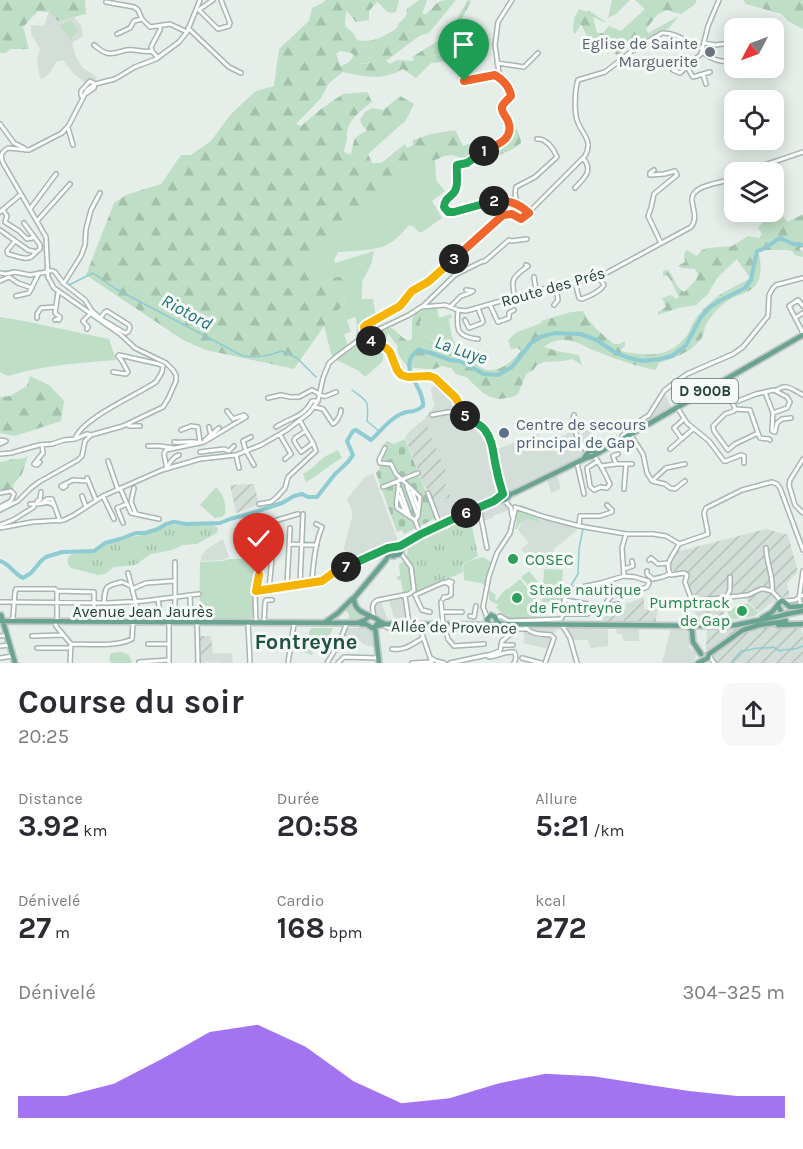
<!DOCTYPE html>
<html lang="fr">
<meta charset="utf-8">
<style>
:root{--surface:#fff;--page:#f7f7f7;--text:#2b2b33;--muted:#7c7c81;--accent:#7c3aed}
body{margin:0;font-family:Karla,sans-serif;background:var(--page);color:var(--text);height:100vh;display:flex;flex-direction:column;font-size:22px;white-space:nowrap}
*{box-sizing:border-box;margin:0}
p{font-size:20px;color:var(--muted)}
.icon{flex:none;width:33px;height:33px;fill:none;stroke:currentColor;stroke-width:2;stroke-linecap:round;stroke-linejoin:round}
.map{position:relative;height:663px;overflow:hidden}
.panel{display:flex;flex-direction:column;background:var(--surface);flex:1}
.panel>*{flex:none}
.needle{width:39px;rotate:229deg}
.buttons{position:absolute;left:724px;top:18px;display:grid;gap:12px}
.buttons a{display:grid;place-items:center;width:60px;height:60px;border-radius:12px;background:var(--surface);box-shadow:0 3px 15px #0003;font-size:30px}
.pin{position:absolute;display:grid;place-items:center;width:51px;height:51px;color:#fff;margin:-62px -26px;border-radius:50% 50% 50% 0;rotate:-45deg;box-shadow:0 0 6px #0007}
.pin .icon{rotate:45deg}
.km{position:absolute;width:30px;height:30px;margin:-15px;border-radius:50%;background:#222;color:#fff;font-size:16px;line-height:30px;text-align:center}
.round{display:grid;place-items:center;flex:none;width:63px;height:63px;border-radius:12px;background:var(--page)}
.overview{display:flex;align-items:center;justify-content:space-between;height:102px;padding:0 18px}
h1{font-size:33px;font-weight:700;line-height:45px}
.metrics{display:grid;grid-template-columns:repeat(3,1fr);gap:9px;height:102px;padding:6px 18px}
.metrics div{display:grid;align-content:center}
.metrics b{font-size:30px;font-weight:700}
.metrics small{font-size:16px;font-weight:400}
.metrics p{font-size:16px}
.chart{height:168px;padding:12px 18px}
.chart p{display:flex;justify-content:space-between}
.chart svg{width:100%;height:108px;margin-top:6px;fill:var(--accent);opacity:.7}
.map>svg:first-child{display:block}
</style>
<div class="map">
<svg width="803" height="663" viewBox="0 0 803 663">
<defs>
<pattern id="industrial-furrows" width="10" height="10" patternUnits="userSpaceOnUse" patternTransform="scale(1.5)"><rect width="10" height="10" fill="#d3ded8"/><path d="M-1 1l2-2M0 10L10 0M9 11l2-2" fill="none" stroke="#b5c0ba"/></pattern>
<pattern id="forest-firs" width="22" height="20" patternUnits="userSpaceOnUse" patternTransform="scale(1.5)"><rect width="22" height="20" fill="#bedec5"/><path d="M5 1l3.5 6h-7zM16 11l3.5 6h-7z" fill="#a3c0aa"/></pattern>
<pattern id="cemetery-stones" width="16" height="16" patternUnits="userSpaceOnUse" patternTransform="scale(1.5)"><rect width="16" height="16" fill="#bedec5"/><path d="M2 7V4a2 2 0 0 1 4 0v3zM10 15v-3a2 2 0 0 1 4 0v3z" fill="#a3c0aa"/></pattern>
<pattern id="park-tufts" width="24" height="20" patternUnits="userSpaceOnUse" patternTransform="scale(1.5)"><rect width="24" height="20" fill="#bedec5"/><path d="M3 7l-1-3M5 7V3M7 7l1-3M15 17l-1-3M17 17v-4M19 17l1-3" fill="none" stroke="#a3c0aa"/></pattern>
</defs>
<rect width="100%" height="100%" fill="#e5eee9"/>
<path fill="#d3ded8" d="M49,12L58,21L73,16L81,25L83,36L72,43L75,55L83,68L97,77L96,80L90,79L85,83L73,73L63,60L56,62L50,73L42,79L40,78L37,60L40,49L31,34V25L44,26Z
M434,386L455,398L459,407L461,414L469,421L479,426L486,434L492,451L538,434L543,445L573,431L571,427L585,420L599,449L590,448L586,453L579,458L441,523L434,503L451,497L444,483L449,477L428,430V421L425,417L433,408L435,402L433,401L431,388Z
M665,395L672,408L651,420L649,417L659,400Z
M373,473L398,541L392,545L353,561L351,555L347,557L344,548L352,517V511L347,499L364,478Z
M557,474L561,489L551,493L547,479Z
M499,503L505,504L509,510L493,516V518L483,521L481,510Z
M526,514L578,528L576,531L553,550L555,559L542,567L536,560L526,555L521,549L529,543L518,530Z
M223,539L229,557L224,560L201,561V556L208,548Z
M404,596L408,622H396L388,599Z
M381,602L388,620H381L376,615L374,604Z
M523,626H551L558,628L553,635L549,649L523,643L524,638Z
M567,627L608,629V646L591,648L588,640H572Z
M347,628H366L373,632L375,647L365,645L360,641H351L344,638Z
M616,628H639V641H623L622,634H617Z
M671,628L684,629L689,632V647L697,654L693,663H662Z
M232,653L233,663H219V662L199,663V654Z"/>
<path fill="url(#industrial-furrows)" d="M426,418L428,421V430L449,477L445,484L451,497L434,503L430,492L424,486L405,437L412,429Z
M254,484L259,504L236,513L230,485Z
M766,529L788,535L798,572L787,583L790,596L779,597L759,613L744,597L722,600L725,621L701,624L692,607L682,572L668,570V563L676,552Z
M644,597V609H658L655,624L604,623L599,610L603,608L625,609L626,604Z
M707,626L801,627L803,638V663H717L711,655L713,653L711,649L706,650Z
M199,636H211L213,654H199L198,637Z"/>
<path fill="#bedec5" d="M71,20L78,31L71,38L72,40L71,41L58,23L62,25Z
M444,43H447L452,46L451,48L448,53L444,54L431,56L435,48Z
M364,46C368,46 381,47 384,49C383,63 368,62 356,65C355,59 359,51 364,46Z
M435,160L436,180L445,191L432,201L442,218L422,232H419L413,226L409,225C402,233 396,240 387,245C372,251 353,251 338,252L334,260L335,263L374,251L372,262L362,282V299H373L376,317L367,328L372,335L385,329L388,331L382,362L365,377L359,371L337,360L356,346L357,325L355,317L347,320L351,332L344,334L348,346L332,357L324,326L345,303L343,290V277H336L328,281H311L302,270V258L325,247L379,189L389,181Z
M427,308H437L439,318L451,314L452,318L449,319L452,338L457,346C442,347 433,341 422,333C420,324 420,316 427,308Z
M0,317L24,321L109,339L116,360C80,363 43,365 8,376L0,372Z
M338,450L342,458C329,465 319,475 306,482L303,474L312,468L324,457Z
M216,487C224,496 226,502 225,514L222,517L215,518L200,505Z
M518,510L536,516L540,521L538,522C529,517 521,519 517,529H515L517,522L515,513Z
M483,557L491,562L485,585L482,584L481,583L464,580L463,565L472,560Z
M229,559H245L249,562L258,561L255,587L253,588L254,617L247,619V621L199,620L200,562L224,561Z
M405,561C411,570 414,582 409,592L403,594L401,580H398L397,576H400L399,564Z
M544,569L563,570L561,603L542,602Z
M529,571L538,582L530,588L521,577Z
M520,579L537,600V617L507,619L506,617L508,614L505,617L497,608L496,607L499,604H496L494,602L493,603L489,599V590L496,595L495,597L496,601L506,589H508Z
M748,603L758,613L754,616L730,620L727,610Z
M311,628H333L329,637L333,645L332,646L321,644L319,649L314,648L312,655L303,652L306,641Z"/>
<path fill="url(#forest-firs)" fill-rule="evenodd" d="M0,0H85L86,14L58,21L49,12L38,11L23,27L29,49H11L6,53H0Z
M325,0H399L396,12C386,16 384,6 377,2L369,11V20L356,22L346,10L345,26L354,34L357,40C371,44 385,36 397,28L398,24C403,19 407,18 407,9L419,0H427L422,14H426C441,1 434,0 456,0L429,33L419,36L386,61L390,64L397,60L412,61L414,59L412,57L441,39L446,31L453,26L467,1L471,0L456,32L459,35L460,43L466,46L458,57L449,61L431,63L416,78L403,69C382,81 366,77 343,72L329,83L321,98L296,124L301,126L321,109L343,94L367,92L372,102C362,109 348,120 347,133C346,135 347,136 347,138C347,143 344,147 344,152L351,155C355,138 351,140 367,130L362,125L360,119L365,112L372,108L383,110L400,96L414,104L406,120L368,154L372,163H381L405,144L407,148L413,145V140L431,134L455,130L463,146L480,140L507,139C512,126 510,122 504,110C511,120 520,130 521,143L513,149L493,158L465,161L464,159L453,155L444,156L389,181L379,189L345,230L325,247L302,258L303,270L311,281H328L336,277H344L343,290L345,303L324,326L294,369L206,350L183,340L86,275L114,203L126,195L161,184L181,155H191L211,141L231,114L256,91L274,86L279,49L309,21L312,8L324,2ZM444,43H447L452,46C449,55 440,55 431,56L435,48ZM364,46C368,46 381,47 384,49V52C378,63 368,63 357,65C355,59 359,51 364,46ZM340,51L351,53L354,55C351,61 346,65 340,66L336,53Z
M612,0H630L616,14L608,18Z
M635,0H697L694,5L681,14L666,10L657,15L646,29L648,33L679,16L669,28L616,55L613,48H593L581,24L575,34L573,32L574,18L579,9L587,12L588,10L606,22H604L593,17L597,33H603L609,26L621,31L645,9Z
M743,0H803V29L788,21L782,14L746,4Z
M774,207L788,222L803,214V246L799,249L803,252V257L795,255L792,251L787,250H758C761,261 763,276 755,286C748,294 734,295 726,302C718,308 709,318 705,327C704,332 703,337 700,340C690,353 673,358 659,363L656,370C634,366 613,358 593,350C584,346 576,341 566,340C558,339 550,342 544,347L557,351L579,355L582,365L572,359L563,361L544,362L537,365L533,370L526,374L518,394L513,397L499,399L490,397L482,392L466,377L456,374L451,368L441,366L435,369H425L407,367C404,360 396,356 398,347L385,329L388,327C396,329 400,337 408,341L412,339V319L414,315L422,310H425L420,323L422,333L435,343L441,337L448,347L457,346L473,351L478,349L482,360L477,365C493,378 510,364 521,351L518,348L511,349L508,340L517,332L542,323L541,321L571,312L583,311C589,324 602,334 614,344H619L625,341V346L620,350L624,352C651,356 670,358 688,334C690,330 691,325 694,321C698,315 704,308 710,303C722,291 736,287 750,278L737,259L717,278L708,294L696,305L678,308L658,315V312L666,307L662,298L672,295L675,299L679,297C675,290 672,281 667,275L663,276V271L668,270C676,279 673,284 684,292L696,280L698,275L695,269L682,268L678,266L685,262L684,254L687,250L697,256L702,250L707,248L732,246L748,236L759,238L762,234L758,228L765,220L761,214C752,212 744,214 735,212H774Z
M30,376L49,385L64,401L61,421L15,436L0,433V397L10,396L27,386Z
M28,456L22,474L13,485V490L0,492V462C5,462 8,460 12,459C19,459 22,460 28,456Z"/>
<path fill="url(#cemetery-stones)" d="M405,439L436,518L404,534L402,530L397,532L376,473L380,468L378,459L386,441L394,444Z"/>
<path fill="url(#park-tufts)" d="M465,517L467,527H472L478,556L462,565L463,572L416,593L413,567L406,557L408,551L407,547L420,537Z
M205,524L214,525L218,528L217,533L197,544L183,545L172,550L151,554L135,565L114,567L105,574L98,575L71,568C66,564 66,558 72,554L94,552L105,545L132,537L156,531L170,525Z
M350,604L353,605L363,616L359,621L349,622V614L345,610L338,618Z
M122,652L129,655L132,663H111L109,659L111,653Z"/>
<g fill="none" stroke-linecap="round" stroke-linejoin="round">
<path stroke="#8ecbd2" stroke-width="1.5" d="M1,272L14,270
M39,272L44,270
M61,278L69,285L93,273L116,289L243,356C258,358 268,356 282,351L297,358L316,377
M352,390C368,402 369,400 367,421L380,432
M521,506L542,514
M570,587L578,574L579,549L583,529
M329,663L341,645
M731,663L741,651C748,651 753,648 759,648C765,647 768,649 773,647L780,651C789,647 793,652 803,646"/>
<path stroke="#8ecbd2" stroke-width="4" d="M0,561C10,564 14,574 23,578L31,573L41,561L46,557L62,552L94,551L105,543L120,539L136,533H145L158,529L166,524L174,522L187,524L220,523L230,519L252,513L282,503L294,496L302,494L308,497H317L335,474L348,462L353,455L347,441L353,431L356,430L371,440C380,432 389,419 401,414C411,409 412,415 423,406C425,387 395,367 418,350L431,353L450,360L460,361L484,374L498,375L512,367L531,343L540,337L555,333L580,334L597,340L614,352L629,358L643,361L660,359L672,356L686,345L701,317L710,307L721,300L745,288L751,280L757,251C768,249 770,243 780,238L793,244L803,245"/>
<defs>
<path id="minor" d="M512,0L498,22L495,45L499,73L511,94C510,100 503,102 502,109L509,125L508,133L505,139L497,146L479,154L467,163L457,165C455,173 459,184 455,191C451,199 445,197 444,207L447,211L450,212C479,208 503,189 529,213
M106,2L134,7L138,10L142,19L150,27L170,24L187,32
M200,9L213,0
M199,10L218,29L229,26L230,23L221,0
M188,28L229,67L241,73
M117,34L130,28L134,21L142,19
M704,43L715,45L731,43L735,46
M94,45C98,48 102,52 107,53C114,55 120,51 127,50C136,49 144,53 152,51
M702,52C713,60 722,63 735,61
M158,58L152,51L151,47L160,30V26
M497,63L524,67L538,53
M675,64L673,70L680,73L701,54L708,26L719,0
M687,67L693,77L710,72
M751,71L754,68
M703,74L706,84
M464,81L499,73
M87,93L94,88L95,84
M83,98L81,95V91L90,81L95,84
M0,124L14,143L24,148L25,150
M68,128L73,145
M654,170L650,173V175L664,174L675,171L677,175L654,194L651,208L648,216L661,243
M744,172L803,152
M575,188C584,178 594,171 583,158
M517,204L515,193L516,187L535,177L557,157C554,149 546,138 537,139
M30,209L56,174
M3,210L7,216L5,222L19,231L27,239L32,238
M0,212L20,195
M37,221L70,184
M0,230L28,250L36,252L40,249V245L24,223
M15,241L7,251L8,254C18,256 29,263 35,253
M47,270L53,271L55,272L63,283L85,300L92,311L98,316
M0,273L6,274L15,272L30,275L47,272
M534,277L536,290
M0,281L9,277L18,283L32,288
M575,282L579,298L582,299C590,296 600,292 604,285L599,277
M64,283L81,256L85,245L86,229L91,210L100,193
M16,296L29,293L39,273
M515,297C510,279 513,277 528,266L526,265
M490,305L498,322L509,318V313L514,310
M554,305L558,300L556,286
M451,306L461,296L470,293L473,291L466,290
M803,306L798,300L789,306L803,333
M422,307L455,275L481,262L485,261L509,240L512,241L527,239
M458,310C456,330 457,337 478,339
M98,317L125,333L128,332L130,328L129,325L107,311L105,312L101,317
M37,318V314L41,308L55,307
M795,318L803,313
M55,320L57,319L59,320L60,317L55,313L58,293
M465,320L469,328L482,323L483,321L478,308
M87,329L88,327L83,321L90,314
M363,337L366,325L400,306L412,291L428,282L502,216L510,214L519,218L524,217L585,156C594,139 581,134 577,120C574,111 575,88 578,80L605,72L632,51L662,33C676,32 690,44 703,49
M366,338L386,348L390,353L397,371L401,375L408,377L429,376L436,378L456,398L466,417L482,427L487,434L493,448L496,467L503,494
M705,391L708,393L713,390L722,388L731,400L735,408L734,411L725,414L713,426L714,431L728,450L735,444L758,433L750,410L735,409
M776,391C785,382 793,390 803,395
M765,392L773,413
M268,398L281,395L290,397H299L312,390C326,397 319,399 336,392
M733,403L756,394L774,390L787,397L790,402L787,408L773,413L772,431L775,432L777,423L782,419L791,418
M314,407L323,409L333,424C337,422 341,414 341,410
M677,407L687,423L709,441L724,461H726L741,455L744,456V463
M432,415L448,412L463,413
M574,415L572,425L582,446L588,452
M127,424L129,426H140
M209,427L211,435
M276,427C291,417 303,418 312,401H318
M181,430L191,426L198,427L200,443
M306,431L295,438L294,441L301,452L313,443
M758,433L760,438L769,439L770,440
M630,434L643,454L647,473L652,481L665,484L670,488L675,489L685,481
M280,435L291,454L285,459
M251,437L243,441L246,451L254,465
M75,439C82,418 137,395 156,382L162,372L163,366L159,364L119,355L118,356L122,361L128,372L126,374L113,372
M622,439V436L631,427L649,415L664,391L670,386L687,374L733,354L743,347L768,316L769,295L773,288L776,285L803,278
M682,439L674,428L684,419
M0,440L6,441L0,444
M205,440L219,428
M174,442C182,443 196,440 200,443
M148,446H160L173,448
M385,448L379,460L380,463L391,464L396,474L420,497L418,516L415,520L418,528
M670,449L693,429
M229,451L234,446
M200,452L224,449L229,451
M0,454L11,453L39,445L52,444L64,440L75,439L87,434L91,435
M236,455L239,468
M594,456C600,464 606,475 610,484L607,488L601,487L594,490L590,486L587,468L598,461
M803,459L790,480L789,485L795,505L803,513
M108,461L118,490
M40,462L37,465L34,464L43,453L42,445
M577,463L584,494
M616,464L613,456L618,454
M601,466L616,464H632
M168,468C168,463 175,456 179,455
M167,469L164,454L166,450L204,442L246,417L244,415L233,419L227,411
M87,478L96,500
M398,481C400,490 395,499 397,508L415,520
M652,481L666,468L685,464
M66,484V486L63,488L61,486L73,480L87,481
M383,487L418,473
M407,487L417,514
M120,488L131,513L159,519
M134,488L131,502L136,514
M400,489L410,517
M624,489L626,464
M412,491L418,507
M41,492L40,500L37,501V504C43,504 48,500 53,505
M0,493L11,491L14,494L11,501L0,507
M428,493L440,525
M82,496L86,507
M103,496L114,519
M399,496L405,512
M505,501L511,508L512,516
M43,502L47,499H52L60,521
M259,504L271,502L277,497L285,488L288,477L316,451L313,443L300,421
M479,507L487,548
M515,507L545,517L579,526L626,534H653L666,536L678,543
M0,510L18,501L31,488L39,482L78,460L82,456L85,441L91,435L123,426L163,407L168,399L176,381V375L173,370L166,363L135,348L120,334L54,288L48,277L46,237L3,163C0,156 1,152 8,148L29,150L62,133L69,125L87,90L95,84L115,79L135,67L156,59L179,42L187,32L200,0
M123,523L117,508L127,504
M0,525L13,520L34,507V504H30
M579,525L580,516H600L612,512V510L607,505
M0,528L32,522L64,520L74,515L103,496L162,470L200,459L236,455L261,445L287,430L309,413L318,401L323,378L329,363L336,357L360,339L363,337L365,338H368L369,334L409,315L421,307L445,305L458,310L466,311L543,289L599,277L691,227C698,218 693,211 692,200C691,184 724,183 735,178
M289,544L317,545
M679,544L708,534L704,513L706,508L742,490L772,482L777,484L780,488L803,550
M679,544C674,555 663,563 671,575L684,573L687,575L685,582L692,601L748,595L761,589H764L772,591L781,601
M766,548C766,561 774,578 772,591
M649,560L651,558L658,564L668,563
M175,562V621
M624,569L633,566L632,561
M647,571V574L653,579L662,577L670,574
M128,573L141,623
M624,576L622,548L626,534
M449,581L452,582L450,585L447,583Z
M312,582C313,565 315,543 322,527L316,524
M605,582L611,597L607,601V604L614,605L618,604
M300,584L303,514
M287,586L290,528
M132,589L146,583L174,581
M269,589L273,547
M256,591L322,581L338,570L385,549L392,547
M190,595L191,623
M415,595L442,583L447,582
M415,595L422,610L430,612
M405,596L409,623
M726,598L730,590V577
M158,599L161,621
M443,599L444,597H447L451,595V585
M785,601L795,600L803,595
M0,602L108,603L144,601L199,594
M441,602L443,624
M104,603C105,586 105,586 122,582L131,586
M801,605L799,599L803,571
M443,612H462
M564,614H587L589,613L591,608L587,604L565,600
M470,616L474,617L476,606
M487,617L483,607L489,576L497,553L510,533L515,510
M374,618C373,611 370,603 378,600L409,594L414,590L411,567L401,553
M496,619L500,616L509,621L561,619C567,610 561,599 567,590L601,583L624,576L635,577L648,581L649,583L647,587L635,592L632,591L631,593L634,594L635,592
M12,620L13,617L15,592L16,589H55L57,591L94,592V621
M57,620V591
M55,622L56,626L71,644L70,663
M264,622L265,603L266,600H272
M169,623V663
M197,623L198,663
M248,623L250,663
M256,623L255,593L257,588L262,526L264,524L298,514
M383,625L388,628L463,629L469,628L526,629
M562,625L570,638L577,663
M420,628L432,663
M526,628C533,635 542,634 551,635L554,638L545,663
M445,629L448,639L454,646L484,644
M0,636L7,635
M32,636L63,635
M71,644C88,644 117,647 132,639L133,623
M148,644H169
M501,645H513
M0,646L10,645
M37,648H71
M392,649C405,651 412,644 423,638
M489,655L500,651L502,641L517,629
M709,655L714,663
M0,658L13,656
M431,658L436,661L444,663
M522,658L541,663
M139,662L169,660
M288,663L294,624
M327,663L338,645L347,623
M338,663L344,657L378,658
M412,663L431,662
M450,663L487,655L489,657C497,656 507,651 514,652C517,656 516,659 514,663"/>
<path id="major" d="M584,458L589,451L599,450
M494,501L503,494H511L516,492L586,458L593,456L803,335
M392,556L400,554L404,545
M394,556L391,551L393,547L400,546L421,534L467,513L494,501L505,500L510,495
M354,598C354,612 365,613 375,618C378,620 380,622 383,623
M778,604C778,610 787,616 786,625
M787,614L803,611
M1,615L15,663
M762,618L772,612L781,601H783L790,607L803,606
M0,621L357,623L363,621L369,617
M324,623L338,613L352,599L354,598L385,561L391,552
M361,624H366L372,628L375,627L377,624
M489,625L487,619L491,615L495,617L498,623L502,624L723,626L736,625L780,616
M778,625L803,624
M376,626L386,624L492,625L495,624L499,625
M687,626L692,630L693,642L701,654
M375,627L379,663
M709,654L743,630L759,625L781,622L783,621L784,617
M698,663L708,658L709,654"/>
</defs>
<use href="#minor" stroke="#a7b6b0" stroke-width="6"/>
<use href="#major" stroke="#c2cac7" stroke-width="8"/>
<use href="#minor" stroke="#fff" stroke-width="3"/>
<use href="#major" stroke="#6aa391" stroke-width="4.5"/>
<defs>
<path id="major-bridge" d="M780,616L787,614"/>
</defs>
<use href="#major-bridge" stroke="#c2cac7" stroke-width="8" stroke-linecap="butt"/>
<use href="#major-bridge" stroke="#6aa391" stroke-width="4.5"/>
</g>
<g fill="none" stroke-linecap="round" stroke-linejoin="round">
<defs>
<path id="split-1" d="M464,81L495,75C502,79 510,87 511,96C509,99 503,103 502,107C501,112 506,116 508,121C515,139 497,145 484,151"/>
<path id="split-2" d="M484,151L467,163L457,165C456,173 459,184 455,191C451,198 445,197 444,207L448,212H454L494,201"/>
<path id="split-3" d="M454,259L503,215L512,214L521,219L529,213C518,203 508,200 494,201"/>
<path id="split-4" d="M371,341L369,334L365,332L364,327L366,325L400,306L412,291L428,282L454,259"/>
<path id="split-5" d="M371,341L386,348L390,352L397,370L401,375L408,377L429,376L435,378L456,398L465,416"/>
<path id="split-6" d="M465,416C471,422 480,423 485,430C494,442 493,457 497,471C498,479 501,486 503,494L494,501L466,513"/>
<path id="split-7" d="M346,567L388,548L400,546L421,534L466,513"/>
<path id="split-8" d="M259,575L256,591L322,581L333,573L346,567"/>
</defs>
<use href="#split-1" stroke="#fff" stroke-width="12"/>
<use href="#split-2" stroke="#fff" stroke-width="12"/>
<use href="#split-3" stroke="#fff" stroke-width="12"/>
<use href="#split-4" stroke="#fff" stroke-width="12"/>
<use href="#split-5" stroke="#fff" stroke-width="12"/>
<use href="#split-6" stroke="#fff" stroke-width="12"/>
<use href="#split-7" stroke="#fff" stroke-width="12"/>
<use href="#split-8" stroke="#fff" stroke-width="12"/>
<use href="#split-1" stroke="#f0652b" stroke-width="8"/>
<use href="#split-2" stroke="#22a559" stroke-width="8"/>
<use href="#split-3" stroke="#f0652b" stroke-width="8"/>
<use href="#split-4" stroke="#f5b400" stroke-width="8"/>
<use href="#split-5" stroke="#f5b400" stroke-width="8"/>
<use href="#split-6" stroke="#22a559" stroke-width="8"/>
<use href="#split-7" stroke="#22a559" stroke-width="8"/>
<use href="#split-8" stroke="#f5b400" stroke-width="8"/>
</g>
<circle fill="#6b7280" stroke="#f5faf7" stroke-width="2" cx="710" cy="52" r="6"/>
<circle fill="#5c6f8a" stroke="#f5faf7" stroke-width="2" cx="504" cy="433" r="6"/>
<g fill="#2e9e5b" stroke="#f5faf7" stroke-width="2">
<circle cx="513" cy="559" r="6"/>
<circle cx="517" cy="598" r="6"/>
<circle cx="742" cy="611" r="6"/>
</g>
<g text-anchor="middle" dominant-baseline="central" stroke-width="6" stroke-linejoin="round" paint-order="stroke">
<rect fill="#f5faf7" stroke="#637871" stroke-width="1.5" x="672" y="379" width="66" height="24" rx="4.5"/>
<g font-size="15" font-weight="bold" fill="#244037">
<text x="705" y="391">D 900B</text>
</g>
<g font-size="16" fill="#5b616d" stroke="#f5faf7" text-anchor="end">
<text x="698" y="43">Eglise de Sainte<tspan x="698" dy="18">Marguerite</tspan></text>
</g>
<g font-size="16" fill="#244037" stroke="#f5faf7">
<text transform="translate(553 287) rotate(-16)">Route des Prés</text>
<text x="143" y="611">Avenue Jean Jaurès</text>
<text transform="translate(454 627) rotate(1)">Allée de Provence</text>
</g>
<g font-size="16" fill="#4e5e75" stroke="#f5faf7" text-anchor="start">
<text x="516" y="424">Centre de secours<tspan x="516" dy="18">principal de Gap</tspan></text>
</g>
<g font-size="16" fill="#27864d" stroke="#f5faf7" text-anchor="start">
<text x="525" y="559">COSEC</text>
<text x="529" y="589">Stade nautique<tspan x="529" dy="18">de Fontreyne</tspan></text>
<text x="730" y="602" text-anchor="end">Pumptrack<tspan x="730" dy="18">de Gap</tspan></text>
</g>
<g font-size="18" font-style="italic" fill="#1e717c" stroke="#f5faf7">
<text transform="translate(187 312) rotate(29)">Riotord</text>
<text transform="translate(461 350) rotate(19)">La Luye</text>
</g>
<g font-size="22" font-weight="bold" fill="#205243" stroke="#f5faf7">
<text x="306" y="642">Fontreyne</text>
</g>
</g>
</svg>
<div class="buttons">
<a><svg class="needle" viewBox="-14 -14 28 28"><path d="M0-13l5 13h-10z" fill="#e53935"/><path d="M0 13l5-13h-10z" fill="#7c7c81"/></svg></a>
<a><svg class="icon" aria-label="locate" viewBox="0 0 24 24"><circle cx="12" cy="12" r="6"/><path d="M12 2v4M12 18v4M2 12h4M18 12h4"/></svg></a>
<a><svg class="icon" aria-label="layers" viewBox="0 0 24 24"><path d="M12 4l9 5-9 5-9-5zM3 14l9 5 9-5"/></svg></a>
</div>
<div class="pin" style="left:464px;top:81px;background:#1e9e55"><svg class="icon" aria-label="arrive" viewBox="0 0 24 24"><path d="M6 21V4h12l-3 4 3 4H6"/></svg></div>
<div class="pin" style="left:259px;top:575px;background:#d93025"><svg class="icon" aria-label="check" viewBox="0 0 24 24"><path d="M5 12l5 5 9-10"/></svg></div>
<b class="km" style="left:484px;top:151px">1</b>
<b class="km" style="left:494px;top:201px">2</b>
<b class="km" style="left:454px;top:259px">3</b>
<b class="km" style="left:371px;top:341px">4</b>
<b class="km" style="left:465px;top:416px">5</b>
<b class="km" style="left:466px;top:513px">6</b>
<b class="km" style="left:346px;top:567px">7</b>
</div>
<section class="panel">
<div class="overview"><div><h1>Course du soir</h1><p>20:25</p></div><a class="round"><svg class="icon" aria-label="share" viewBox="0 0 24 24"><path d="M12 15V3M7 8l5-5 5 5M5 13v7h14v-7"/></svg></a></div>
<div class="metrics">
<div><p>Distance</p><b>3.92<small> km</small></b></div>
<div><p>Durée</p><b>20:58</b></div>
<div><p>Allure</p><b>5:21<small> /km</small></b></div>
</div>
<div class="metrics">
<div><p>Dénivelé</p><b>27<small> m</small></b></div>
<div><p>Cardio</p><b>168<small> bpm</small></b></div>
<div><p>kcal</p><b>272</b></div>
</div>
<div class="chart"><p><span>Dénivelé</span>304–325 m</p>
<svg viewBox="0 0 160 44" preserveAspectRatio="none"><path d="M0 44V35L10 35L20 30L30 20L40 9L50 6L60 15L70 29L80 38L90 36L100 30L110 26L120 27L130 30L140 33L150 35L160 35V44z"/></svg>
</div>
</section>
